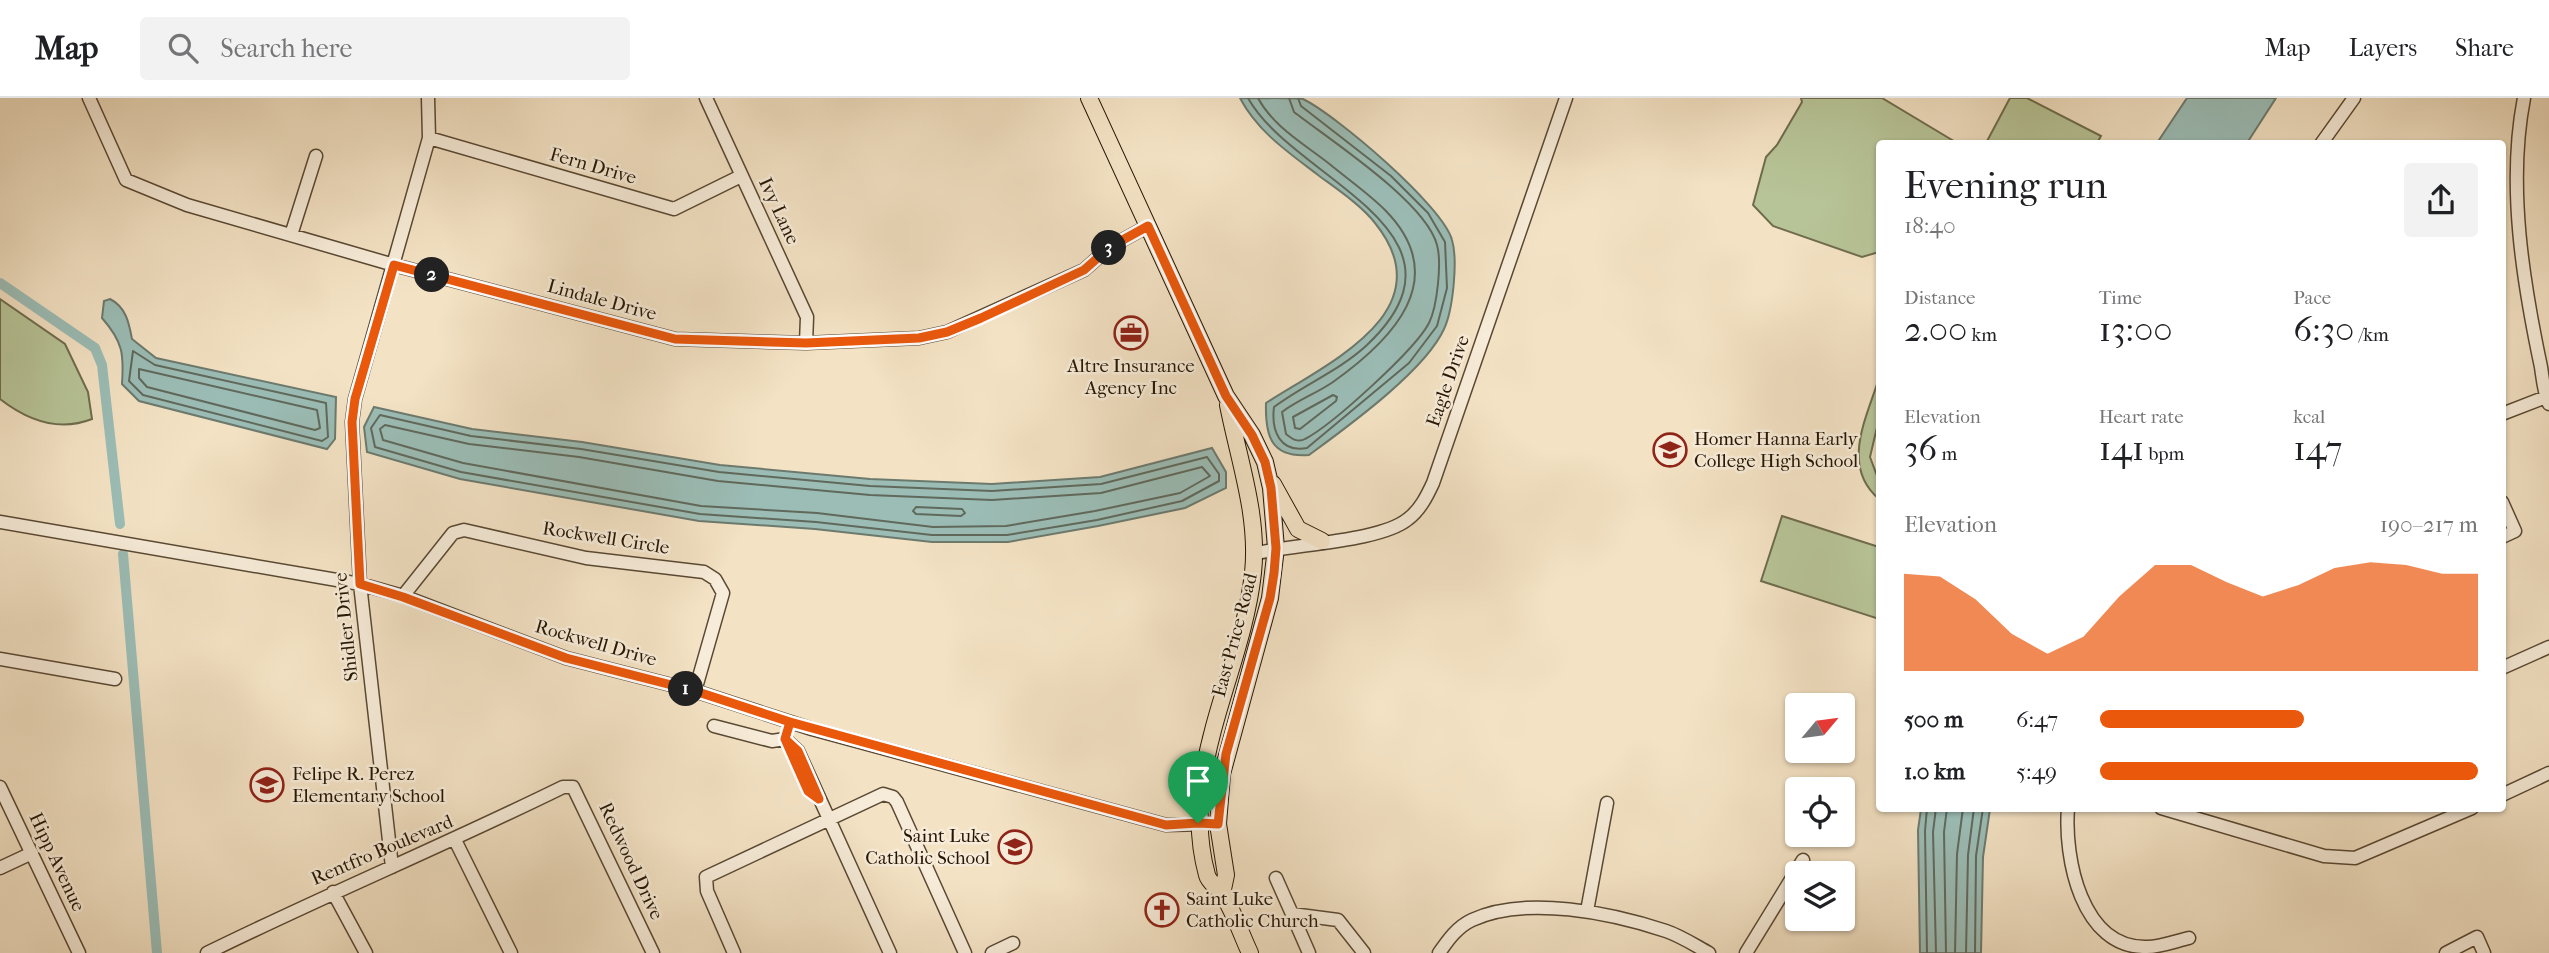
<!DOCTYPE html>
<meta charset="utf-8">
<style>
:root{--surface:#fff;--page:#f2f2f2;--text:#202124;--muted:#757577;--line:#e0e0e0;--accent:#ea580c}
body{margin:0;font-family:"IM FELL French Canon",serif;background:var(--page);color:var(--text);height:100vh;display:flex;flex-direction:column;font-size:26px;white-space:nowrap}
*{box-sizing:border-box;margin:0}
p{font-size:23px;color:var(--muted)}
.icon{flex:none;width:38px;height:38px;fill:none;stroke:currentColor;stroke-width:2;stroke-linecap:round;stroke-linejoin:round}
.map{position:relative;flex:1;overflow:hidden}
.panel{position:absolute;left:1876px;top:42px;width:630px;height:672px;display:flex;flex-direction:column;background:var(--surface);border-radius:7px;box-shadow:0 2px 5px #0004}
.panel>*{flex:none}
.needle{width:46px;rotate:61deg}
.fabs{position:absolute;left:1785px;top:595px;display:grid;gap:14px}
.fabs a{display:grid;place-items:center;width:70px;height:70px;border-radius:7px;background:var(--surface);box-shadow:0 2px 5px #0004;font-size:35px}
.pin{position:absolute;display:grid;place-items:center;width:60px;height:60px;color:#fff;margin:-72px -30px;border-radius:50% 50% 50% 0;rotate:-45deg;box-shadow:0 0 7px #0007}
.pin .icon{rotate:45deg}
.km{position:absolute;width:35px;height:35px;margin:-18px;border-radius:50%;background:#222;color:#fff;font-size:19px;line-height:35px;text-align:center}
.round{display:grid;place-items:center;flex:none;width:74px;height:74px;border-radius:7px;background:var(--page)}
.head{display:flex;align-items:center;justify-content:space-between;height:119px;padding:0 28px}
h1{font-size:38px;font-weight:600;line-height:52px}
.stats{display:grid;grid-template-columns:repeat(3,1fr);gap:10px;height:119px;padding:7px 28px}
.stats div{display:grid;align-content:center}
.stats b{font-size:35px;font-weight:600}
.stats small{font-size:19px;font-weight:400}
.stats p{font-size:19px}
.chart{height:196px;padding:14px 28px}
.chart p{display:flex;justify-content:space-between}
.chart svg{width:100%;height:126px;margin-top:7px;fill:var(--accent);opacity:.7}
ul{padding:0 28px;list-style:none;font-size:23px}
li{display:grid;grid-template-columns:112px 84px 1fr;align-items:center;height:52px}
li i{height:18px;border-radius:9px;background:var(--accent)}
header{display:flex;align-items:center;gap:42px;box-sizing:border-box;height:98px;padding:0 35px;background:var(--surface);border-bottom:2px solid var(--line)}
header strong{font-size:33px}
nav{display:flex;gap:38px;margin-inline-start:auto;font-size:24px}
.search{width:490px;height:63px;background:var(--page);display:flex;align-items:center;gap:18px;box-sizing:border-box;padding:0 24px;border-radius:7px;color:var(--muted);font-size:26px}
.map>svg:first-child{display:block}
</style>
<header>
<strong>Map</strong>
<div class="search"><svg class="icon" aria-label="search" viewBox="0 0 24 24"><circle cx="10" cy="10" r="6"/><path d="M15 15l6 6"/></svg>Search here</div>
<nav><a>Map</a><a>Layers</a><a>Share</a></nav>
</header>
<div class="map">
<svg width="2549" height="855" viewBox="0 0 2549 855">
<rect width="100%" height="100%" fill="#f3e2c4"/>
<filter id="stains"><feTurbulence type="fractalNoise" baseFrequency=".00286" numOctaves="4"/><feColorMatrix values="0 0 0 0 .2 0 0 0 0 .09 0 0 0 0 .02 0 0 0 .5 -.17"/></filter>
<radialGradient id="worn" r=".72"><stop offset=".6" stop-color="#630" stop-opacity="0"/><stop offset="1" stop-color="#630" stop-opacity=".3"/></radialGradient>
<path fill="#b7c497" stroke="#6e6c4d" stroke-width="2" d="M1801,0H1882L1957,45L1880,46L1879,154L1862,159L1773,128L1753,107L1766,59L1777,47L1802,4Z
M2010,0H2027L2101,38L2097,45H1986Z
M0,201L65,246L88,294L92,321C59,334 27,322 0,301Z
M1879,280V321L1870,359L1879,383V401C1840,368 1867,319 1879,280Z
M1782,418L1879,449V521L1761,483Z"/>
<path fill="#9bbdb6" stroke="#6c7a6e" stroke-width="2" d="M1240,0C1254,0 1291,0 1303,1C1336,17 1443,108 1452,142C1458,162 1453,212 1444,231C1425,273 1347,329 1309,357C1271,360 1265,338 1266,305C1328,265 1446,213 1375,125C1361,107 1337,91 1318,77C1288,54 1258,34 1240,0Z
M2187,0H2276L2247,45H2157Z
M110,201C126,209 129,225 132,241L156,260L336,299L335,341L327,351L139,303L122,286C124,256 123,244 102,220L104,203Z
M374,309L472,331L582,344L720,367L870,381L992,386L1100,379L1212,350L1226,374V390L1185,410L1098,428L1008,444H932L815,431L699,423L460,381L367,354L364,329Z
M1921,711H1990L1983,759L1981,855H1920L1918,732Z"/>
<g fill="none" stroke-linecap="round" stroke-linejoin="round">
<path stroke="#60695c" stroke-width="2" d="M1248,0C1293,82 1487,133 1367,247C1339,273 1303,287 1274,309C1271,333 1280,355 1307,350L1409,265L1437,228L1447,190L1445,144L1428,115L1391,78L1301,8L1298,0
M1258,0C1274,30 1306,47 1332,68C1349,82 1369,96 1385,112C1453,181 1392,242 1333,284C1317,295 1298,302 1282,314L1286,336C1292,341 1298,345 1305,341C1332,327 1415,252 1429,225C1437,209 1442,165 1437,147C1426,104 1330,42 1294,14L1289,0
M133,253L155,267L326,305L328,339L322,343L143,297L129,283Z
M139,271L317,312L320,330L315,332L147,289L139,280Z
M1333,297L1337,299L1336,303L1300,331L1295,330L1293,319Z
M380,317L471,338L581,351L719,374L870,388L992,393L1101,386L1207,359L1219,376V383L1182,403L1097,422L1007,437H932L816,424L700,416L461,374L375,349L371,330Z
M385,327L469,346L579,359L718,383L870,397L992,402L1101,395L1202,369L1210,378L1180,395L1095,413L1006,428L933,429L817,415L701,408L463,365L383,342L380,331Z
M916,409L962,411L965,415L961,418L916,416L913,413Z
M1927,855L1925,733L1927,710
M1936,855L1933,734L1936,710
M1946,855L1944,734L1947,710
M1955,855L1957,756L1963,710
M1966,855L1968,757L1974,710
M1975,855L1976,758L1983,710"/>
<path stroke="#9bbdb6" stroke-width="10" d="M0,185L95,250L102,267L120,426
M123,456L157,855"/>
<defs>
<path id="minor" d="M89,0L126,82L187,107L394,167L675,241L806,245L919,240L947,234L1084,172L1110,149L1148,128
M706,0L807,219L806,245
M2524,0C2507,87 2523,184 2541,269C2543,282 2544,295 2549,306
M429,40L674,111L741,78
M2321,46L2354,0
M291,137L316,58
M2502,316L2546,299
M2502,404L2515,433L2502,439
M0,424L360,486L403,498L566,560L695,593L812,631L1166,727L1207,726
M1253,456C1292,446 1380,444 1408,421C1420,412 1427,398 1433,385L1566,0
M403,498L453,435L464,432L586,460L704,474L715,481L723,495L695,593
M0,561L115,581
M2502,570L2549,549
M714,628L772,643L785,641
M785,641L798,653L890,855
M0,689L79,855
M2502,697L2549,675
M2068,710C2064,759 2081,851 2147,849C2160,849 2176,843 2189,840
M2161,710L2324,758L2355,760L2472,710
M455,742L511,855
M392,769L360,486L352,324L355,301L429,40L428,0
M0,770L32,755
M1276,780L1292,816
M333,794L366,855
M1587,813L1607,705
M207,855C325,797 445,747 563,689H573L653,855
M734,855L707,793L706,779L883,696L893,699L897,704L965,855
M992,855L1013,845
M1309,855L1292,816L1338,822L1364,855
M1439,855C1448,842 1457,829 1472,822C1526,797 1612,815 1666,833C1681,838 1696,848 1709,855
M1746,855L1803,762
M2446,855L2477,839L2484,855"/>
<path id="major" d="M1089,0L1226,298L1252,337L1265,364L1271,390L1276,450L1270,500L1222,676L1218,726L1226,777L1222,796
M1228,307C1239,363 1259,418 1253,475C1242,576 1178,673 1207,777C1209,785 1218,789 1223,797C1234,814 1241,836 1250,855
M1273,386L1298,431L1322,443"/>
</defs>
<use href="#minor" stroke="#594833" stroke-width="15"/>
<use href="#major" stroke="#261503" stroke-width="18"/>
<use href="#minor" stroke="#f7ecd9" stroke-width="12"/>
<use href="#major" stroke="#f3e2c4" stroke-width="16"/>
</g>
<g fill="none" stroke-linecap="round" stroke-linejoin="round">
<defs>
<path id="route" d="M1198,725L1166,727L790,624L785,641L798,653L819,701L808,693L785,641L790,624L695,593L566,560L403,499L360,486L352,324L355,301L394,167L675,241L806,245L919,240L947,234L981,220L1084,172L1110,149L1148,128L1226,298L1252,337L1265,364L1271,390L1276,450L1274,475L1270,500L1226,656L1218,726L1198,725"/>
</defs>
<use href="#route" stroke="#fff" stroke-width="14"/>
<use href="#route" stroke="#ea580c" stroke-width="9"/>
</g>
<defs>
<symbol id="office-ring" viewBox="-11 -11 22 22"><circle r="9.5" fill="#f7ecd9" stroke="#8f2418" stroke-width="1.5"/><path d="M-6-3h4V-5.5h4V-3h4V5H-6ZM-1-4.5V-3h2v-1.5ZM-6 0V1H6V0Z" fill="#8f2418"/></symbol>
<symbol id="school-ring" viewBox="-11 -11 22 22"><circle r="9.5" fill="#f7ecd9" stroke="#8f2418" stroke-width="1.5"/><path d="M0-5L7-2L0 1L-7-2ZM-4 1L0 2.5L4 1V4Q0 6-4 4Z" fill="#8f2418"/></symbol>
<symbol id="church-ring" viewBox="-11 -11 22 22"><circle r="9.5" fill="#f7ecd9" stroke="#8f2418" stroke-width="1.5"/><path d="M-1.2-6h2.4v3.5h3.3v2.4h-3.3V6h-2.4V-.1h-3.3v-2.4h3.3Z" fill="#8f2418"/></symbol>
</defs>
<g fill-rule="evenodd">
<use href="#office-ring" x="1112" y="216" width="38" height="38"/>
<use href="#school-ring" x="1651" y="333" width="38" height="38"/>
<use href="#school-ring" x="248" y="668" width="38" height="38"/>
<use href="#school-ring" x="996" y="730" width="38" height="38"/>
<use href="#church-ring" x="1143" y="793" width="38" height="38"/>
</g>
<g text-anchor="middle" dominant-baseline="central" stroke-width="5" stroke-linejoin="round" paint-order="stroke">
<g font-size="19" fill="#261503" stroke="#f7ecd9">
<text transform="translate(593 68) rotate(16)">Fern Drive</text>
<text transform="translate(779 113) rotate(65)">Ivy Lane</text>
<text transform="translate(602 202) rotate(15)">Lindale Drive</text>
<text transform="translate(1448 283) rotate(-71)">Eagle Drive</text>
<text transform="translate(606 440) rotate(9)">Rockwell Circle</text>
<text transform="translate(346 529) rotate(-96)">Shidler Drive</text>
<text transform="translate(1235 537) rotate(-75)">East Price Road</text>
<text transform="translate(596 545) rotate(16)">Rockwell Drive</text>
<text transform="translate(382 752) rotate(-23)">Rentfro Boulevard</text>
<text transform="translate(631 763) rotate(65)">Redwood Drive</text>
<text transform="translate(57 764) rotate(65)">Hipp Avenue</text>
</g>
<g font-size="19" fill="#261503" stroke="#f7ecd9" text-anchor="start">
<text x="1131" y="268" text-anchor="middle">Altre Insurance<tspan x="1131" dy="22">Agency Inc</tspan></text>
<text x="1694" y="341">Homer Hanna Early<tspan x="1694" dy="22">College High School</tspan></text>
<text x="292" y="676">Felipe R. Perez<tspan x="292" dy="22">Elementary School</tspan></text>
<text x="990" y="738" text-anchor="end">Saint Luke<tspan x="990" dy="22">Catholic School</tspan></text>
<text x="1186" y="801">Saint Luke<tspan x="1186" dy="22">Catholic Church</tspan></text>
</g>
</g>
<rect width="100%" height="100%" filter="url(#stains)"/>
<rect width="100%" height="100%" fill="url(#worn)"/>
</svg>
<div class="fabs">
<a><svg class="needle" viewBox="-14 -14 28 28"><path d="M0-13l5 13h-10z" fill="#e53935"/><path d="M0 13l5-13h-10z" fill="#757577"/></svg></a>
<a><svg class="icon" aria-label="locate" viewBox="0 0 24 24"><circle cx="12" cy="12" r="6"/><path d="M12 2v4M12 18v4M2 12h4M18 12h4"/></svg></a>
<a><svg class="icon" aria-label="layers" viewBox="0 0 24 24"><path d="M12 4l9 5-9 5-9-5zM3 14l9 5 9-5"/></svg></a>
</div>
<div class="pin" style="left:1198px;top:725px;background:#1e9e55"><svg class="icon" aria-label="arrive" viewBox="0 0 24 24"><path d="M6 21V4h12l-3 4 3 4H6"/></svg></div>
<b class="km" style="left:686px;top:591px">1</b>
<b class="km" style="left:432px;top:177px">2</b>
<b class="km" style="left:1109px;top:150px">3</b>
<section class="panel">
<div class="head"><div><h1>Evening run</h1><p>18:40</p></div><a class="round"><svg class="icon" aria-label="share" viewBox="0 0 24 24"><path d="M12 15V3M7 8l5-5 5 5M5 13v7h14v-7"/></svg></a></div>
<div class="stats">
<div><p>Distance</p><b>2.00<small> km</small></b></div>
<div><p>Time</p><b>13:00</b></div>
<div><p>Pace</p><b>6:30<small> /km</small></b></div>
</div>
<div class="stats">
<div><p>Elevation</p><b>36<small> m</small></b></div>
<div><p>Heart rate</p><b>141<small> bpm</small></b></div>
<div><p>kcal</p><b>147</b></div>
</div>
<div class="chart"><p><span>Elevation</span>190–217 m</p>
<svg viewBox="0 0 160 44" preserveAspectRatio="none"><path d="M0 44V10L10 11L20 19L30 31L40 38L50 32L60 18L70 7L80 7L90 13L100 18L110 14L120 8L130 6L140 7L150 10L160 10V44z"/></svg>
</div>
<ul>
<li><b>500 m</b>6:47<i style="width:54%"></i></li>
<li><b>1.0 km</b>5:49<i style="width:100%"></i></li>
</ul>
</section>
</div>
